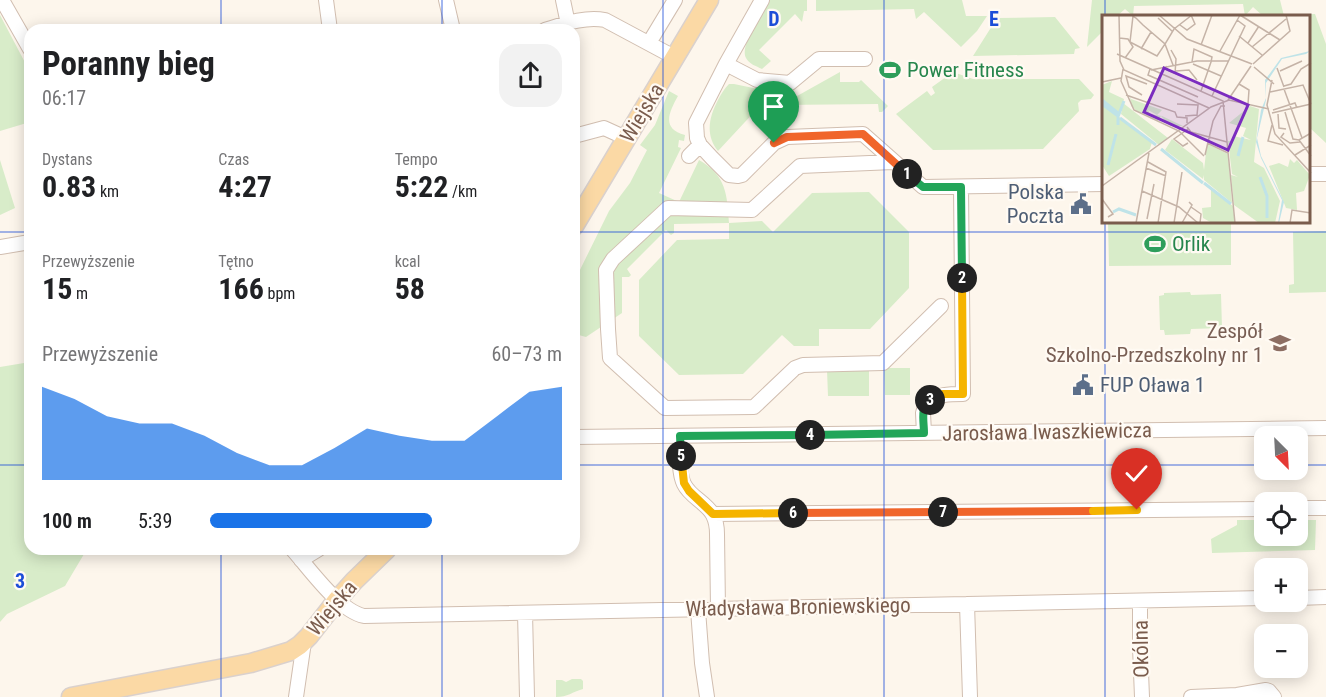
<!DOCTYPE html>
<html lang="pl">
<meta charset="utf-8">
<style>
:root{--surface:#fff;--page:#f2f2f2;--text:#202124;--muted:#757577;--accent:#1a73e8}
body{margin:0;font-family:"Roboto Condensed",sans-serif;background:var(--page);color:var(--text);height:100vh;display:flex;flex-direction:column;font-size:22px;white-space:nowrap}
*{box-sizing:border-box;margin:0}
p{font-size:20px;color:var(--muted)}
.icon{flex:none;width:33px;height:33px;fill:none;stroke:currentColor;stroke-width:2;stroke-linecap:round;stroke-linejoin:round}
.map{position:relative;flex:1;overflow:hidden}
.side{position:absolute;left:24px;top:24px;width:556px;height:531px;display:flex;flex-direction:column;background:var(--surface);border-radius:18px;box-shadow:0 3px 15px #0003}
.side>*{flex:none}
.needle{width:39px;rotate:156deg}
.controls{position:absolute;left:1254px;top:426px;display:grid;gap:12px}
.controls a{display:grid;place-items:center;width:54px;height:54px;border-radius:12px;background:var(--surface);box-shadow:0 3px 15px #0003;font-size:30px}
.pin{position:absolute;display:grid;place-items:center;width:51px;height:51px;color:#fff;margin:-62px -26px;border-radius:50% 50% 50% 0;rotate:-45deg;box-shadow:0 0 6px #0007}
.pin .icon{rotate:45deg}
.km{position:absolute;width:30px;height:30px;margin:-15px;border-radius:50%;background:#222;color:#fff;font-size:16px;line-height:30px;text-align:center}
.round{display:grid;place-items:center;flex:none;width:63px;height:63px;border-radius:18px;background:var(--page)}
.summary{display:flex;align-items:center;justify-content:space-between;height:102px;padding:0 18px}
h1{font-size:33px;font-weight:700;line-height:45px}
.stats{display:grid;grid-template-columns:repeat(3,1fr);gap:9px;height:102px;padding:6px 18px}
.stats div{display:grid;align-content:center}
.stats b{font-size:30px;font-weight:700}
.stats small{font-size:16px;font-weight:400}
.stats p{font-size:16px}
.chart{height:168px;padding:12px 18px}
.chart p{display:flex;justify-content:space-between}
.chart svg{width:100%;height:108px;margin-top:6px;fill:var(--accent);opacity:.7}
ul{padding:0 18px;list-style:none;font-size:20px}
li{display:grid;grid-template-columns:96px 72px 1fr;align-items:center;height:45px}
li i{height:15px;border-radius:8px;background:var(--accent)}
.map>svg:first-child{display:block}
</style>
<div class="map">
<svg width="1326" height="697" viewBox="0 0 1326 697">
<rect width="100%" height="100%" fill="#fdf6ec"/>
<path fill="#d8ecc9" d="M770,0H807V11H804L802,22L795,14L759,50L771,61L762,69C756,66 749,64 746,58C739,46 763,12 770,0Z
M816,0H962L966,16H987L977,31L961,47L924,12L916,19L914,9L816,11Z
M1092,0H1280L1284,16H1263L1253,7L1245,16L1243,4L1134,6L1133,16L1125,9L1117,16H1104V30L1087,47Z
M1315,14L1326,44V143L1310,128V16H1292V15Z
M0,15L30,72V122L0,131Z
M1055,17L1080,48L1075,49L1074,54L973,56L997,18Z
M840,72V82H859L861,80L888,106L882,112H879L878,104L781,105Z
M953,72L973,79H1079L1094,95L1091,99L1081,100L1078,103L1079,111L1043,149L933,150L896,114L927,91L931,96L935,93L932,87Z
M729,84H734L773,92V105L768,106V113L764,114L758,108L718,151C705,135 709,117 718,100C721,94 724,89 729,84Z
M669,91L678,96C669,112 661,129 685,135L684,141L679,140L678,147L681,148L659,193L679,202L699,160C727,176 727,195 729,223L762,221L773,232L812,193L869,192L909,232V288L870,329H819V346H794L782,335L743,374L679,375L639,336V280L677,240L729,239V223L674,224V233L671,235L666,230L627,269L631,275L629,277H622V313L586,337L575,334V280L609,211L630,183L647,150L640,145L655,125Z
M0,160L15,208L0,215Z
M1108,222H1231V265L1109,266Z
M1326,231V292L1289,293V285L1294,284L1293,232Z
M1190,292L1191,295L1221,294L1222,328L1191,329L1190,334L1165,335L1164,330H1160L1159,296L1164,295V293Z
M30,362V549H87L65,586L7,614L0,622V367Z
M884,368H910V395H885Z
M869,369V396H828L827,370Z
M1237,520H1264V536H1298V520H1316L1315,550L1212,553L1211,539L1237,525Z
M572,679H581L583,681V689C572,692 568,697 556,697V680H562L566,682Z"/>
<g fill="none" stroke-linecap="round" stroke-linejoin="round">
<defs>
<path id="minor" d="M2,0L30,49
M326,0L330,30
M446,0L453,30
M563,0L568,24
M762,0L726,64L696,123L697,138L700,145L712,158L729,175L738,176L742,175L774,143L787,137L863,134L923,187L1104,184
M545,30C564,24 585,16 605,20L676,58
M649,43L675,0
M726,64L757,80L790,83L819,59H865
M574,136L604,128L626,138
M689,156L700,145
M893,162L800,166L752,210L668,208L613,259L606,270L608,329L610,358L665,408L754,407L795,368L803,365L883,363L941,306
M1310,174H1326
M0,247L30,242
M924,433L923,413L926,403C938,394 949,394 963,394L961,187
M680,436C680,449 678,472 684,484C690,497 707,503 713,515C716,521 717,528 717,534L718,609
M574,437L1326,428
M1298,508H1326
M713,514L1264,509
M292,549C309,568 339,611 364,616L1264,598
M301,560L319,549
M1298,598L1326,597
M1140,601V647L1142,697
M967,604L970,697
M698,610L702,663L707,697
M525,613L527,697
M296,697L304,642
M1191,697L1237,695L1266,690L1269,691L1274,697"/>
<path id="major" d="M574,226L709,0
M71,697L251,663L291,651L300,645L309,636L337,600L354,581L387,549"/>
</defs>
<use href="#minor" stroke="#d1beb0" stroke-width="16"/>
<use href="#major" stroke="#dad1cd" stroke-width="21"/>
<use href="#minor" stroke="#fff" stroke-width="14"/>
<use href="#major" stroke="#fbd9a5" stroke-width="18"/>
</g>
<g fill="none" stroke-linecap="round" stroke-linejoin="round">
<defs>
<path id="split-1" d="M774,143L787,137L863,134L907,174"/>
<path id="split-2" d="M907,174L923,187H961L962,278"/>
<path id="split-3" d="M930,400L943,394H963L962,278"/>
<path id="split-4" d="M810,435L924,433C924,422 920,407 930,400"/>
<path id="split-5" d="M681,456L680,436L810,435"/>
<path id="split-6" d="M681,456L684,483L689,491L713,514L793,513"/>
<path id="split-7" d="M793,513L943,512"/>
<path id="split-8" d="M943,512L1093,511"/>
<path id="split-9" d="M1093,511L1137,510"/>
</defs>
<use href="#split-1" stroke="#fff" stroke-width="12"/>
<use href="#split-2" stroke="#fff" stroke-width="12"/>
<use href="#split-3" stroke="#fff" stroke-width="12"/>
<use href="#split-4" stroke="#fff" stroke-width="12"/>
<use href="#split-5" stroke="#fff" stroke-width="12"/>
<use href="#split-6" stroke="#fff" stroke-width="12"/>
<use href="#split-7" stroke="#fff" stroke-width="12"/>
<use href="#split-8" stroke="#fff" stroke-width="12"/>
<use href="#split-9" stroke="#fff" stroke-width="12"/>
<use href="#split-1" stroke="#f0652b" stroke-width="8"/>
<use href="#split-2" stroke="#22a559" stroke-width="8"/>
<use href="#split-3" stroke="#f5b400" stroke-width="8"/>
<use href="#split-4" stroke="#22a559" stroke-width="8"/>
<use href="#split-5" stroke="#22a559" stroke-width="8"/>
<use href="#split-6" stroke="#f5b400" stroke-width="8"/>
<use href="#split-7" stroke="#f0652b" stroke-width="8"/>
<use href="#split-8" stroke="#f0652b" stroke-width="8"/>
<use href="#split-9" stroke="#f5b400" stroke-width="8"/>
</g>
<path fill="none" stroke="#1d4ed8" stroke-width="1.5" stroke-opacity="0.55" d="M221,0V30M442,0V30M663,0V697M884,0V697M1105,0V16M1105,222V697M0,232H30M574,232H1326M0,465H30M574,465H1264M1298,465H1326M221,549V697M442,549V697"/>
<defs>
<symbol id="stadium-bare" viewBox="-9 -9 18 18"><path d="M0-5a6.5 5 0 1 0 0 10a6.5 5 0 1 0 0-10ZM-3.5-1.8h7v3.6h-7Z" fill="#2e9e5b" stroke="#fffaf3" stroke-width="2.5" paint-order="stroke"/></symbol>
<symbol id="civic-bare" viewBox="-9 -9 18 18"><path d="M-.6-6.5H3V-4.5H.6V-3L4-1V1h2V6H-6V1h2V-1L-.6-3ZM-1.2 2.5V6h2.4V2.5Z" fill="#5c6f8a" stroke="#fffaf3" stroke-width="2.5" paint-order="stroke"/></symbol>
<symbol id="school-bare" viewBox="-9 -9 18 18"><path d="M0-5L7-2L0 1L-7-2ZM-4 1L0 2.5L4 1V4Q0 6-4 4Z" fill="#8d6e63" stroke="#fffaf3" stroke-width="2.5" paint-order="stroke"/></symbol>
</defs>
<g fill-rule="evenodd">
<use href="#stadium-bare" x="875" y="55" width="30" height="30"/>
<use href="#civic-bare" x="1066" y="189" width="30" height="30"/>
<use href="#stadium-bare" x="1140" y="229" width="30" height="30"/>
<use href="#school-bare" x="1265" y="328" width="30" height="30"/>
<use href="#civic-bare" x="1068" y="370" width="30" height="30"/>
</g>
<g text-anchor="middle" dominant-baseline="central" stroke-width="4.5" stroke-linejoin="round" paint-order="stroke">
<g font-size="21" fill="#27864d" stroke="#fffaf3" text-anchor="start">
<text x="907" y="70">Power Fitness</text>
<text x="1172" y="244">Orlik</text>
</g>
<g font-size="21" fill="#7a5c4d" stroke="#fffaf3">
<text transform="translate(642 113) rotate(-59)">Wiejska</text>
<text transform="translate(1047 432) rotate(-1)">Jarosława Iwaszkiewicza</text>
<text transform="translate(798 607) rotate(-1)">Władysława Broniewskiego</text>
<text transform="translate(332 608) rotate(-50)">Wiejska</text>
<text transform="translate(1141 649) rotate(-91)">Okólna</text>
</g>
<g font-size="21" fill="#4e5e75" stroke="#fffaf3" text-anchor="end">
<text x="1064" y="192">Polska<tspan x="1064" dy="24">Poczta</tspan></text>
<text x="1100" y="385" text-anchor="start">FUP Oława 1</text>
</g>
<g font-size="21" fill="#785e54" stroke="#fffaf3" text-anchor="end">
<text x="1263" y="331">Zespół<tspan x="1263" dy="24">Szkolno-Przedszkolny nr 1</tspan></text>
</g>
</g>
<g transform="translate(1102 15)">
<rect width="208" height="208" fill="#fdf6ec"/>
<path d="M10,66L7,77L22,84L21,88L66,123L57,130L19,99L20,94L17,98L0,85V70ZM28,80L29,84L60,95L55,100L46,95L48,99L60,101L81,111H68L59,101L56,106L45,101L43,95L40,99L35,96L29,91ZM0,89L50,127L48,134L7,161L0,150ZM148,91L157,94L152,147L162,153L178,186L173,208H157L132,190L129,160L136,162L130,159L126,126H131V121L149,125L141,121L144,113L127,108ZM70,124L101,148L102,155L105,129L126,139L130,188L102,165V160L101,164L63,135ZM188,144L192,148L195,145L208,160L202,176L194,178L195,195L184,193L167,151L177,148L186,152ZM109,174L131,191L133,208H110L101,203L100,193L109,192Z" fill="#d8ecc9"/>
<path d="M208,36L204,39L180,44L164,68V85L155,123L159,141L182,187L177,208H176L180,185L159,143L154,127L159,95L164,83L163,65L179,43Z" fill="#bfe3e8"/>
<path fill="none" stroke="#bfe3e8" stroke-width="3" d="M0,85L17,99L22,86M0,89L16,101V110M18,103L54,130M59,134L101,168M136,141L141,122M6,150L14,119M158,162L165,181V203M102,168L129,189M11,197L17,194L34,200"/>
<path fill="none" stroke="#c5b3a7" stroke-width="1.5" d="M17,0L18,46L22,55L107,93M30,0L32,2L34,3L41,10L63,29L55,41L28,27L31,1M57,0L85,24L150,49M138,0L178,25M56,3L71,17M78,10L85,15L93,9L89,0M137,21L160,40M17,23L26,24L31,32L23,43M146,28L157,11M99,30L110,0M150,32L184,4M39,34L49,17M69,35L74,44L73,59M118,36L138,0M15,39L121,86L133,208M90,47L92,34L110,42L109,47M91,49L119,61M151,49L188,16L184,0M71,50L63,29L72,14L90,0M64,51L65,55L101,70M152,52L172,69M175,53L182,72M21,54L19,66L32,95L77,116L102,141M48,54L46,60L96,82M49,55L95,46H126M74,56L87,55L95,65M178,56L200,46M170,65L165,90L173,119L209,158M0,67L19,63M137,69L147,75L146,89M182,71L189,69L199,54L209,48M182,74L200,123M99,76L109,47M168,77L201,70L209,89M24,80L73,97L75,102L85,103V108M40,80L27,72L24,61L45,69M110,81L143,11L135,5M126,85L149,51M75,89L96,90L95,100L83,101M171,95L193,88L195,93M183,97L191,124L197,125L209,118M170,98L209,89M176,99L177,113L184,114M170,110L166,126L181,130M85,112L89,117L125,127M182,118L179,122L188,128L198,127M197,125L209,141M86,128L81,131L72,124L86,114M105,128L126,138M103,140L111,106L119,91H123M193,140L209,130M46,147L64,157L56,208M44,153L64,161M0,171L109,92L127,85L167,94M40,176L77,192L96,208M0,184L11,199L6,202M89,192L99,199L98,208M45,204L52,169M34,208L47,138M72,208L80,157M80,208L90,190L87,187M188,208L190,195L209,198"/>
<path fill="#7b2cbf" fill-opacity="0.15" stroke="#7b2cbf" stroke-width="3" d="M62,53L146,90L126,135L42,97Z"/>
<rect width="208" height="208" fill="none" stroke="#7a5c4d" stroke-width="3"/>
</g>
<g font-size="20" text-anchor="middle" font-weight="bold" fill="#1d4ed8" stroke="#fffaf3" stroke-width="4.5" stroke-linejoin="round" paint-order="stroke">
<text x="774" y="26">D</text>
<text x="994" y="26">E</text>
<text x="20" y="588">3</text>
</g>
</svg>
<div class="controls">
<a><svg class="needle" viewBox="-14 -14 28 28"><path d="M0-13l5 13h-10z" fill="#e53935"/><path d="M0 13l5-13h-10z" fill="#757577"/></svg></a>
<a><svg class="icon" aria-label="locate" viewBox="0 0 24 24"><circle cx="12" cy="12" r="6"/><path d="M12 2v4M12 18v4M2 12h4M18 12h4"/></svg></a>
<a>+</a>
<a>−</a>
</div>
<div class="pin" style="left:774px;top:143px;background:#1e9e55"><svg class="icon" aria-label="arrive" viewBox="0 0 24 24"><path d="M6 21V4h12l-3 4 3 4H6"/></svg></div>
<div class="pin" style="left:1137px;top:510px;background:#d93025"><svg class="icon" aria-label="check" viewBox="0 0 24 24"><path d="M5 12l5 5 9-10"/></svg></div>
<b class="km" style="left:907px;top:174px">1</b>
<b class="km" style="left:962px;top:278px">2</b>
<b class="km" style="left:930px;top:400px">3</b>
<b class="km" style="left:810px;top:435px">4</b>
<b class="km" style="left:681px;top:456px">5</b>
<b class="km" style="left:793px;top:513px">6</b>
<b class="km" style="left:943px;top:512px">7</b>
<section class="side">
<div class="summary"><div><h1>Poranny bieg</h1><p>06:17</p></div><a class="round"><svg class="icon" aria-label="share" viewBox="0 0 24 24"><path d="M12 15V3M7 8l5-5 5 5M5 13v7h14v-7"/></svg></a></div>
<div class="stats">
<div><p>Dystans</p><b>0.83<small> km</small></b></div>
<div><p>Czas</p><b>4:27</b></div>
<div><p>Tempo</p><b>5:22<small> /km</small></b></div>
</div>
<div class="stats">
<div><p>Przewyższenie</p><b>15<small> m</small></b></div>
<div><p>Tętno</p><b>166<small> bpm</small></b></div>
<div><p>kcal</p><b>58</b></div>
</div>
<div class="chart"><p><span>Przewyższenie</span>60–73 m</p>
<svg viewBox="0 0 160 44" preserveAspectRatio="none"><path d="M0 44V6L10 11L20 18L30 21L40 21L50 26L60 33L70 38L80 38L90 31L100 23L110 26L120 28L130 28L140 18L150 8L160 6V44z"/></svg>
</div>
<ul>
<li><b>100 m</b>5:39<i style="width:63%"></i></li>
</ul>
</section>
</div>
